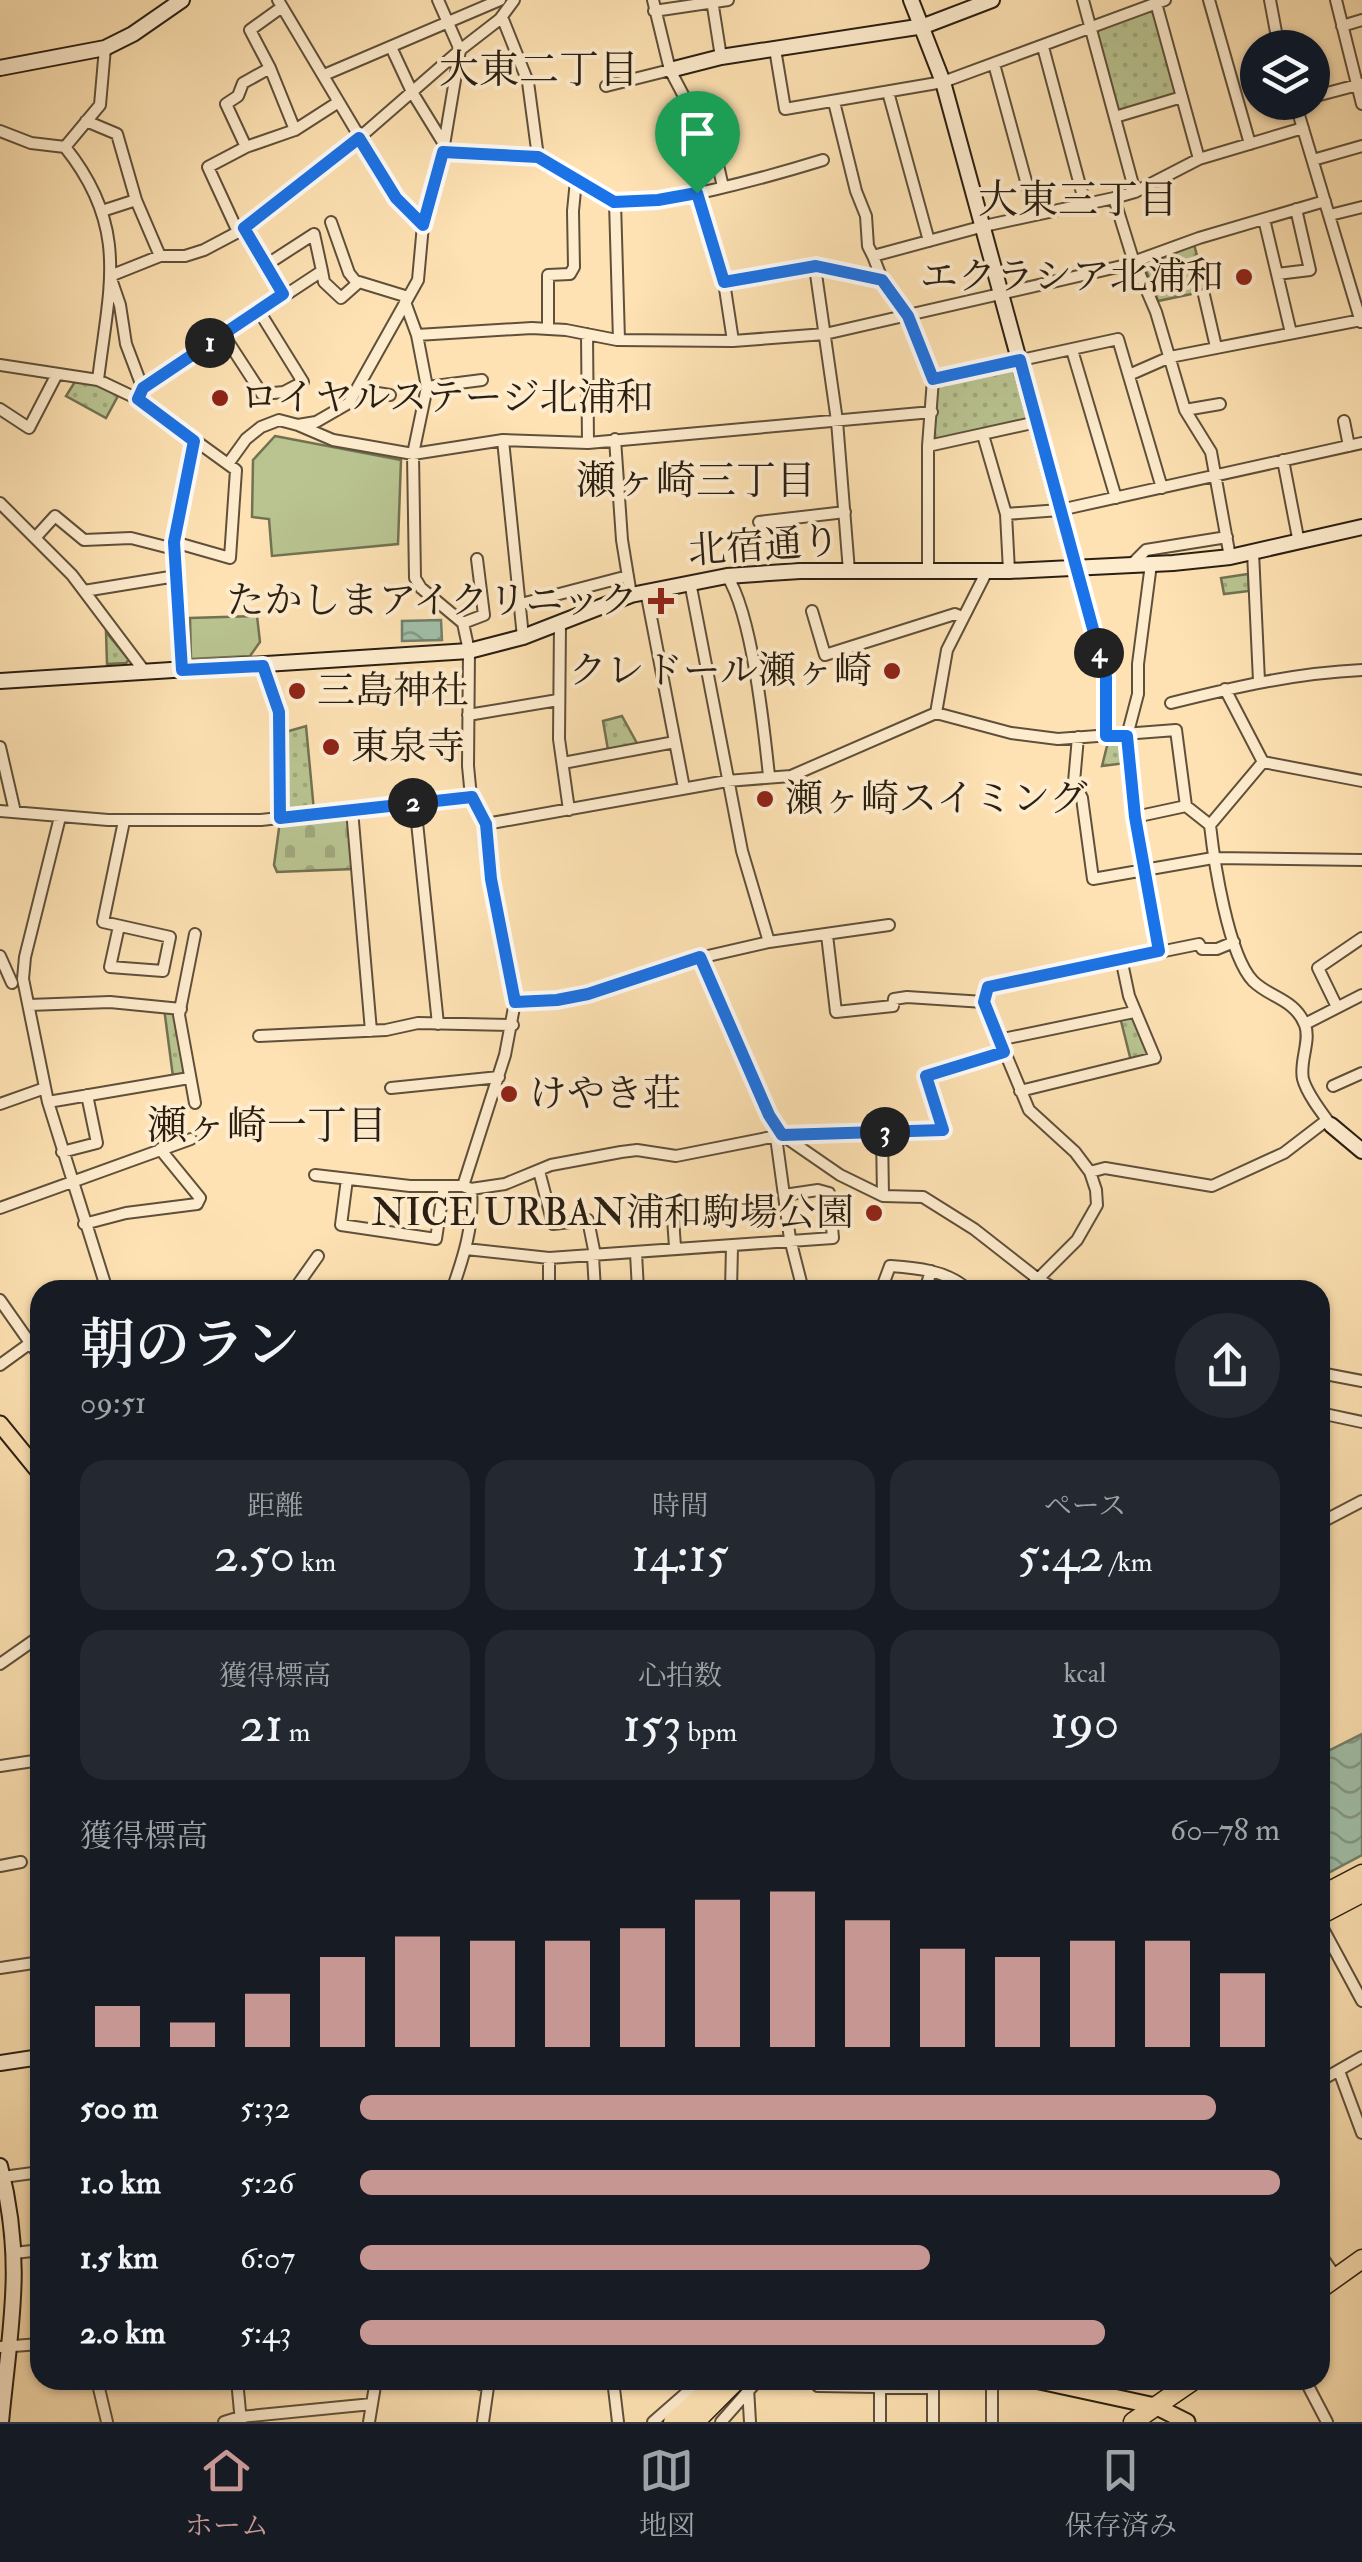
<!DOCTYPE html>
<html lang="ja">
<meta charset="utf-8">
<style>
:root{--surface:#171b24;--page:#242831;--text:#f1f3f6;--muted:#9ea1a6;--line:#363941;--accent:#c59692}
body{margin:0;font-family:"IM FELL Double Pica","Noto Serif JP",serif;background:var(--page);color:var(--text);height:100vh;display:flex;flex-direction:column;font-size:38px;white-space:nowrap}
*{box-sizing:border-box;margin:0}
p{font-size:32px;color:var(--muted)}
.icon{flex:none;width:55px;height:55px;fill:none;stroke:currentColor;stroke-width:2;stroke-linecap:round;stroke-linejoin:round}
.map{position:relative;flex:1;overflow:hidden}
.side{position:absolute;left:30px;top:1280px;width:1300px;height:1110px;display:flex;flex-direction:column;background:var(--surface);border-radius:30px;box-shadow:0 2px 8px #0004}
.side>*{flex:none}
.controls{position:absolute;left:1240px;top:30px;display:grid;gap:20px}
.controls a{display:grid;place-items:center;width:90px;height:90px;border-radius:50%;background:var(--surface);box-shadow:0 2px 8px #0004;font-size:50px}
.pin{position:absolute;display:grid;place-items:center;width:85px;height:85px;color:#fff;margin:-102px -42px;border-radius:50% 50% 50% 0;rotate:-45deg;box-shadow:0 0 10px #0007}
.pin .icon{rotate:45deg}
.km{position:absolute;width:50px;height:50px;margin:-25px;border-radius:50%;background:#222;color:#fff;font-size:28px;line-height:50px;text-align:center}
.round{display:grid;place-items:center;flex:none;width:105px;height:105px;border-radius:52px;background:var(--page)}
.overview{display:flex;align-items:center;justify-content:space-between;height:170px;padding:0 50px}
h1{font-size:55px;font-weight:600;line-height:75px}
.figures{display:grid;grid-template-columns:repeat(3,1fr);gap:15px;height:170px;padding:10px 50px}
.figures div{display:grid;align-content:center;border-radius:25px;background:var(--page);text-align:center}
.figures b{font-size:50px;font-weight:600}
.figures small{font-size:28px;font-weight:400}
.figures p{font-size:28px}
.chart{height:280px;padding:20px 50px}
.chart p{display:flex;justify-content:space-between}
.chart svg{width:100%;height:180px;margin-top:10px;stroke:var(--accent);stroke-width:6}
ul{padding:0 50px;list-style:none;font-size:32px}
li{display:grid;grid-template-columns:160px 120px 1fr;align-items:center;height:75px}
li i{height:25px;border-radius:12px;background:var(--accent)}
.tab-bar{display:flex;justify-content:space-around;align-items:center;height:140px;border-top:2px solid var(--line);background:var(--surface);font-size:28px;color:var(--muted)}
.tab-bar a{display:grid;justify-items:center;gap:5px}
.tab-bar .on{color:var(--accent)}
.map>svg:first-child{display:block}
</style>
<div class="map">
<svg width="1362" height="2422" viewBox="0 0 1362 2422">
<defs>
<pattern id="green-dots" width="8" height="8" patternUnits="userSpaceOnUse" patternTransform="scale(2.5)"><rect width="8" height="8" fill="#b9c491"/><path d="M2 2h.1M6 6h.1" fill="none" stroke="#9fa87c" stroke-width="1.8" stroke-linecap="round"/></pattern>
<pattern id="cemetery-stones" width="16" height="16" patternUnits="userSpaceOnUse" patternTransform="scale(2.5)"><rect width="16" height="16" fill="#b9c491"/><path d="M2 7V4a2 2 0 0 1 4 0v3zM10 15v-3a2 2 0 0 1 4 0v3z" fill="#9fa87c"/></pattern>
<pattern id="water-waves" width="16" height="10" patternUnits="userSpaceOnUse" patternTransform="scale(2.5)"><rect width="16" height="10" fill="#a0bfa8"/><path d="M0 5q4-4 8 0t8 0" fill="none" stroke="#839b87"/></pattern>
</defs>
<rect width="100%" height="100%" fill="#fee2b3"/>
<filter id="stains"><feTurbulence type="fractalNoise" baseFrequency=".002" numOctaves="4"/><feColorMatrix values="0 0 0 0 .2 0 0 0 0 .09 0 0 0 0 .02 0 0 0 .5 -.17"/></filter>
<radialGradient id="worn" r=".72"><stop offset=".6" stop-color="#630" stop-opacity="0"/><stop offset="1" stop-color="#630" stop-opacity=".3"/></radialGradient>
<path fill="url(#green-dots)" stroke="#727252" stroke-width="2.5" d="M1150,10L1155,13L1177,93L1173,97L1122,112L1118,110L1096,34L1100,29Z
M1194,244L1206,291L1158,301L1144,266Z
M1010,367L1016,370L1031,420L936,441L932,438L937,387L941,382Z
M76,380L96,383L119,394L106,418L66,396Z
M1248,574L1249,591L1224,594L1221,578Z
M106,632L129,660L126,663L107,664Z
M622,716L638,745L608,750L603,721Z
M306,726L314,811L284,813L282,733Z
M1121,737L1126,763L1102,766L1109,738Z
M164,1008L174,1009L185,1070L184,1074L173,1077Z
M1132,1014L1150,1056L1131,1061L1120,1017Z"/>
<path fill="url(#cemetery-stones)" stroke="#727252" stroke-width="2.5" d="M347,814L353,869L277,872L274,865L280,821Z"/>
<path fill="#b9c491" stroke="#727252" stroke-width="2.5" d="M275,436L401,460L398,544L272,556L269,519L252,517L253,460Z
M257,616L260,642L250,656L191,659L190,618Z"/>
<path fill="url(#water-waves)" stroke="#717f6c" stroke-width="2.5" d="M441,620L442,640L402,641V621Z
M1362,1734V1855L1330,1872L1320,1853V1738L1330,1750Z"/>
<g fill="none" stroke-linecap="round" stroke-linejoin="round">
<defs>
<path id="street" d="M278,0L396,198L423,225
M653,0L670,70L688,104
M712,0L721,57
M1083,0L1135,192
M1209,0L1250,144
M1270,0L1279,48
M1336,0L1362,104
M1156,3L1199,159
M282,7L250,30L270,68L295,130
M654,11L728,0
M1342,26L1362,20
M391,47L412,92L444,144
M1043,47L1085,204
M775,49L785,109L943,82L1165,0
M994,64L1035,214
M324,75L500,0
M606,86L670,70
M888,92L929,241
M1312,97L1361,84
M703,99L723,187
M834,102L856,191L866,216L868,246L873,256
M1295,102L1361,322
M1115,117L1182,97
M86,121L117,134L136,200L160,256
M0,131L31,143L65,147L100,105L105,48
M65,147C130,228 109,287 98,380
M246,147L226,104L238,96L243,83L270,68
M443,152L538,157L528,82L502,17
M538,157C561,171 586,190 612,200C645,213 784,172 823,160
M1313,160L1362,146
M697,193L724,282L733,341
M1114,198L1132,256L1156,312L1185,410L1211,452L1230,557
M615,202L619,340
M102,211L136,200
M1330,215L1362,207
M1264,219L1291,333
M331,222L349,273L357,283
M244,228L283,294
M238,232L208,167L246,147L295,130L337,103
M815,267L837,421L849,571
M322,271L324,282L341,298L359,282L408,297
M1277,274L1310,270L1296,209
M882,279L873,256L984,226L1114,198L1135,192L1199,159L1303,128
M724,282L815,267L882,279L908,316L933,379L928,446V571
M1204,295L1216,347
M405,302L417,335L427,387L413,454L415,578L421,588L463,623L469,651L468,766L471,797L486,824L491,879L515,1002L505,1055L463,1186
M548,329V275L570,274L574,267L573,211L576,180
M223,334L262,394L284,392L303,382L259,311
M587,334L588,443
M417,335L532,328L566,330L617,340L733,341L825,334L1122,266L1199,238L1325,201
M1072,350L1116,498
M0,365L98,380L138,399L236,470L230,558L174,542
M1129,375L1170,357L1361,320
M933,379L1118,339L1162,488
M427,387L482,380
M143,389L126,344L120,305L110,276L160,256H185L204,250L238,232L359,138L460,50L500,19L514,0
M359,390L390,395
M140,394L143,389L322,271L314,234L266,265
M0,409L29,428L57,374
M1185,410L1220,404
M1344,421L1349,446
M298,425L333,440L413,454L503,440L588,443L932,412
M983,435L1006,514L1009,571
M615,439L622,540L631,595
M503,440L523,637
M928,446L1037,422
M1283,460L1299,543
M228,464L246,439L261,427L279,420L298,425L316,422L349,403L418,280L423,225L444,145L460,50L438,0
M0,503L72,575L145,672
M1006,514L1060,510L1362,443
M759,522L845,512
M35,538L55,516L84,540L131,538L174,549
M1253,552L1259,681
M1132,564L1146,550L1227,537
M1151,564L1138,664V694L1127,736L1135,817L1159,951
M1076,568L1106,677V736
M727,576C752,614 764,728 769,776
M690,582L742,851L769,942
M84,591L176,576
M646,591L684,788
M521,604L628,576
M812,611L825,655L955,614L962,617
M463,623L484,615L477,559
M560,623L559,739L569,810
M263,666L279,712L281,818
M182,670L174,542L195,441
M1225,689L1263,762L1210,825C1214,861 1228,955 1253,981C1270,998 1295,999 1305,1025C1311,1041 1299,1062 1303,1079C1307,1094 1322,1113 1331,1125
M1171,703C1235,687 1296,673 1362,670
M936,713L1011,733L1058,739L1176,730L1186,806L1210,825
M468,715L558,700
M1078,737L1074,782L1082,798L1093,879L1213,858L1362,860
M0,747L15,812
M1263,762L1362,781
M563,763L675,742
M415,803L438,1024
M352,810L371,1031
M0,811L108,820H261L471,797
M60,817L25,957L23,979L48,1102L107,1290
M1135,817L1186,806
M486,824L727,781L791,776L936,713L947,650L987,571
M119,926L110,967L163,971L170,937L103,922L124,821
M827,935L836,1012L893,1006L894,999L907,997L984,1002
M0,956L12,983
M700,957L769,1115L782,1135L840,1175L883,1196L923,1197L974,1229L1038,1279L1057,1290
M515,1002L557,1000L588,994L673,964L769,942L889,925
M29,1005L110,1002L181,1009
M1337,1007L1318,968L1362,938
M1305,1024L1362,995
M259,1036L386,1030L418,1023L513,1025
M998,1040L1134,1012
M1333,1086L1362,1073
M391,1088L499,1077
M1020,1091L1155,1058L1129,996L1121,958
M48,1102L189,1078
M195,1103L179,1015L195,934
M0,1104L45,1088
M882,1133L883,1196
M776,1137L790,1239L803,1290
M62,1152L97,1143L87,1095
M539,1171L553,1224L588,1220L595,1255
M1090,1172L1105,1168L1212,1186L1284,1153L1327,1120
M315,1175L410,1186H463L471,1189L505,1184L551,1165L621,1152L637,1150L676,1156L782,1135L943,1130L926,1076L1004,1052
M347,1179L341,1225L436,1239L444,1186
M0,1208L191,1139
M84,1224L126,1213L197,1204L200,1198L160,1149
M675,1247L673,1218L678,1198
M466,1249L549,1258L833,1238L829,1193L818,1190L784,1195
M636,1253L638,1290
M593,1256L595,1290
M549,1258V1290
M1038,1279L1077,1240L1097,1205L1096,1190L1090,1172L1075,1152L1029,1110L984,1002L987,987L1199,944L1202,949H1217L1234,942
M294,1290L318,1256
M452,1290C464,1256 474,1225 471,1189
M731,1290L732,1247
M881,1290L890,1266C916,1268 944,1270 965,1287L964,1290
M925,1290L931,1271
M0,1300L40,1357
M0,1365L40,1336
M1320,1373L1362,1381
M1320,1413L1362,1422
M1320,1523L1362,1501
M0,1664L40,1636
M0,1766L40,1760
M0,1866L21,1862
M1320,1923L1362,2001
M0,1968L40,1962
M1339,2071L1362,2133
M1320,2081L1362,2057
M3,2177L40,2172
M15,2253L40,2250
M1320,2254L1336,2277
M0,2347L40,2344
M97,2380L107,2422
M237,2380L241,2422
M470,2380L488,2387
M613,2380L618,2422
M817,2380L818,2386L933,2388V2422
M1305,2380L1327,2422
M748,2388L750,2422
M224,2422L240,2417L372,2404
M369,2422L376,2380
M483,2422L489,2380
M653,2422L701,2380
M721,2422L758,2380
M880,2422V2387
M992,2422V2380"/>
<path id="secondary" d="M911,0L943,82L1076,568
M0,68L105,48L133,34L182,0
M670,70L721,57L924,26L992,0
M0,681L469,651L523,637L631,595L727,576L800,571H1009L1173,563L1230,557L1362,527
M1331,1125L1362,1151
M1034,1290L1038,1279
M0,2063L40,2057
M0,2166C25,2263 10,2326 1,2422"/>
<path id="primary" d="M0,1424L40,1473
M1035,2380L1155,2406L1187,2422"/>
<path id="highway" d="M1320,1896L1362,1874
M1320,1915L1362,1893
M1320,2289L1362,2259
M673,2422L720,2380
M695,2422L737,2380
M1133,2422L1194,2380"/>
</defs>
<use href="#street" stroke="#5f503a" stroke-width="14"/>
<use href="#secondary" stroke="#2a1f12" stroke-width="18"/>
<use href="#primary" stroke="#2a1f12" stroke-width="19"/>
<use href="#highway" stroke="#2a1f12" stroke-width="21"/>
<use href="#street" stroke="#feecce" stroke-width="10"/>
<use href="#secondary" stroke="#feecce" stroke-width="14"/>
<use href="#primary" stroke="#fee2b3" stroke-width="15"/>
<use href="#highway" stroke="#fee2b3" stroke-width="18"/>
</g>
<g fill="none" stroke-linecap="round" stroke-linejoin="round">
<defs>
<path id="route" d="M359,138L396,198L423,225L443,152L538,157L614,202L658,200L697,193L724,282L816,266L882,280L908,316L933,379L1020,360L1106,677V736H1127L1135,817L1159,951L988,987L984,1002L1004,1052L926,1076L943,1130L782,1135L769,1115L700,957L588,994L557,1000L515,1002L491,879L486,824L472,797L280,818L279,712L263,666L182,670L174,542L194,441L138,399L143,388L283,294L244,228Z"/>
</defs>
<use href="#route" stroke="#fff" stroke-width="20"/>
<use href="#route" stroke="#1a73e8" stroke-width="12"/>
</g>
<g fill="#8f2418" stroke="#feecce" stroke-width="4">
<circle cx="1244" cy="277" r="10"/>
<circle cx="220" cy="398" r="10"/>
<path d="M656 586h10v10h10v10h-10v10h-10v-10h-10v-10h10z"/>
<circle cx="892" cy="671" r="10"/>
<circle cx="297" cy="691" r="10"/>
<circle cx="331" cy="747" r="10"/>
<circle cx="765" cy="799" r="10"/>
<circle cx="509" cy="1094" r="10"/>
<circle cx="874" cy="1213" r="10"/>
</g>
<g text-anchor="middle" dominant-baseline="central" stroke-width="8" stroke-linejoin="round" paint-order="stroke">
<g font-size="38" fill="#2a1f12" stroke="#feecce" text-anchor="start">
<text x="1224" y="277" text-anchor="end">エクラシア北浦和</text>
<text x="240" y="398">ロイヤルステージ北浦和</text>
<text x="638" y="601" text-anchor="end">たかしまアイクリニック</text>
<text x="872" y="671" text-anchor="end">クレドール瀬ヶ崎</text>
<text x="317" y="691">三島神社</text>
<text x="351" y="747">東泉寺</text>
<text x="785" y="799">瀬ヶ崎スイミング</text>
<text x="529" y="1094">けやき荘</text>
<text x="854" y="1213" text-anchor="end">NICE URBAN浦和駒場公園</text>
</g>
<g font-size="38" fill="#2a1f12" stroke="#feecce">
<text transform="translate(764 546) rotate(-4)">北宿通り</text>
</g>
<g font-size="40" fill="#2a1f12" stroke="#feecce">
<text x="539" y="70">大東二丁目</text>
<text x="1078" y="200">大東三丁目</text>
<text x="696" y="481">瀬ヶ崎三丁目</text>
<text x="267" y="1126">瀬ヶ崎一丁目</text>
</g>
</g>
<rect width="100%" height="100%" filter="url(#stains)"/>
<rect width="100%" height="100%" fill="url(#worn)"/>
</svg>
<div class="controls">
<a><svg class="icon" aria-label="layers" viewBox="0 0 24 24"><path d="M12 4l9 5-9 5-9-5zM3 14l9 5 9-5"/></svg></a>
</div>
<div class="pin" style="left:697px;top:193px;background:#1e9e55"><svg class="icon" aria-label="arrive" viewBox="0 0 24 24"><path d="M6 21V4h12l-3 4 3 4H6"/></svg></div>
<b class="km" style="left:210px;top:343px">1</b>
<b class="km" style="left:413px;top:803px">2</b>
<b class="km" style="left:885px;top:1132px">3</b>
<b class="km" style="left:1099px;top:653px">4</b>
<section class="side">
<div class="overview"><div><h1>朝のラン</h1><p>09:51</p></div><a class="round"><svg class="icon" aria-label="share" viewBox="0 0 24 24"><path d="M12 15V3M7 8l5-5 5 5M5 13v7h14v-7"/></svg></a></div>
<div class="figures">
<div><p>距離</p><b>2.50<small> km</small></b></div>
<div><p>時間</p><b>14:15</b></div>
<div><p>ペース</p><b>5:42<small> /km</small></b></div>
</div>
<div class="figures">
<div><p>獲得標高</p><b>21<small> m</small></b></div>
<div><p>心拍数</p><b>153<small> bpm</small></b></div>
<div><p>kcal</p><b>190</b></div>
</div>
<div class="chart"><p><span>獲得標高</span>60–78 m</p>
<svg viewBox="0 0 160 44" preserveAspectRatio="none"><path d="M5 44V34M15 44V38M25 44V31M35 44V22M45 44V17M55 44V18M65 44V18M75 44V15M85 44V8M95 44V6M105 44V13M115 44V20M125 44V22M135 44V18M145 44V18M155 44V26"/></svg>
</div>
<ul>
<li><b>500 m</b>5:32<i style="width:93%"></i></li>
<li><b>1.0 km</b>5:26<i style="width:100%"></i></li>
<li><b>1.5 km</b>6:07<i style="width:62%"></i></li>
<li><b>2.0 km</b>5:43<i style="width:81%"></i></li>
</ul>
</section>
</div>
<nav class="tab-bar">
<a class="on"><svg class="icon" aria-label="home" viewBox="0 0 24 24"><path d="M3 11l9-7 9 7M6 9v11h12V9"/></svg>ホーム</a>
<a><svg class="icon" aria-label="map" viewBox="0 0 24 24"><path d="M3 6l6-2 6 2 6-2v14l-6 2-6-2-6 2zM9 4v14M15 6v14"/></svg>地図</a>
<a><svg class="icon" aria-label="saved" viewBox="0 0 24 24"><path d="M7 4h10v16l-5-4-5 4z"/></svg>保存済み</a>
</nav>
